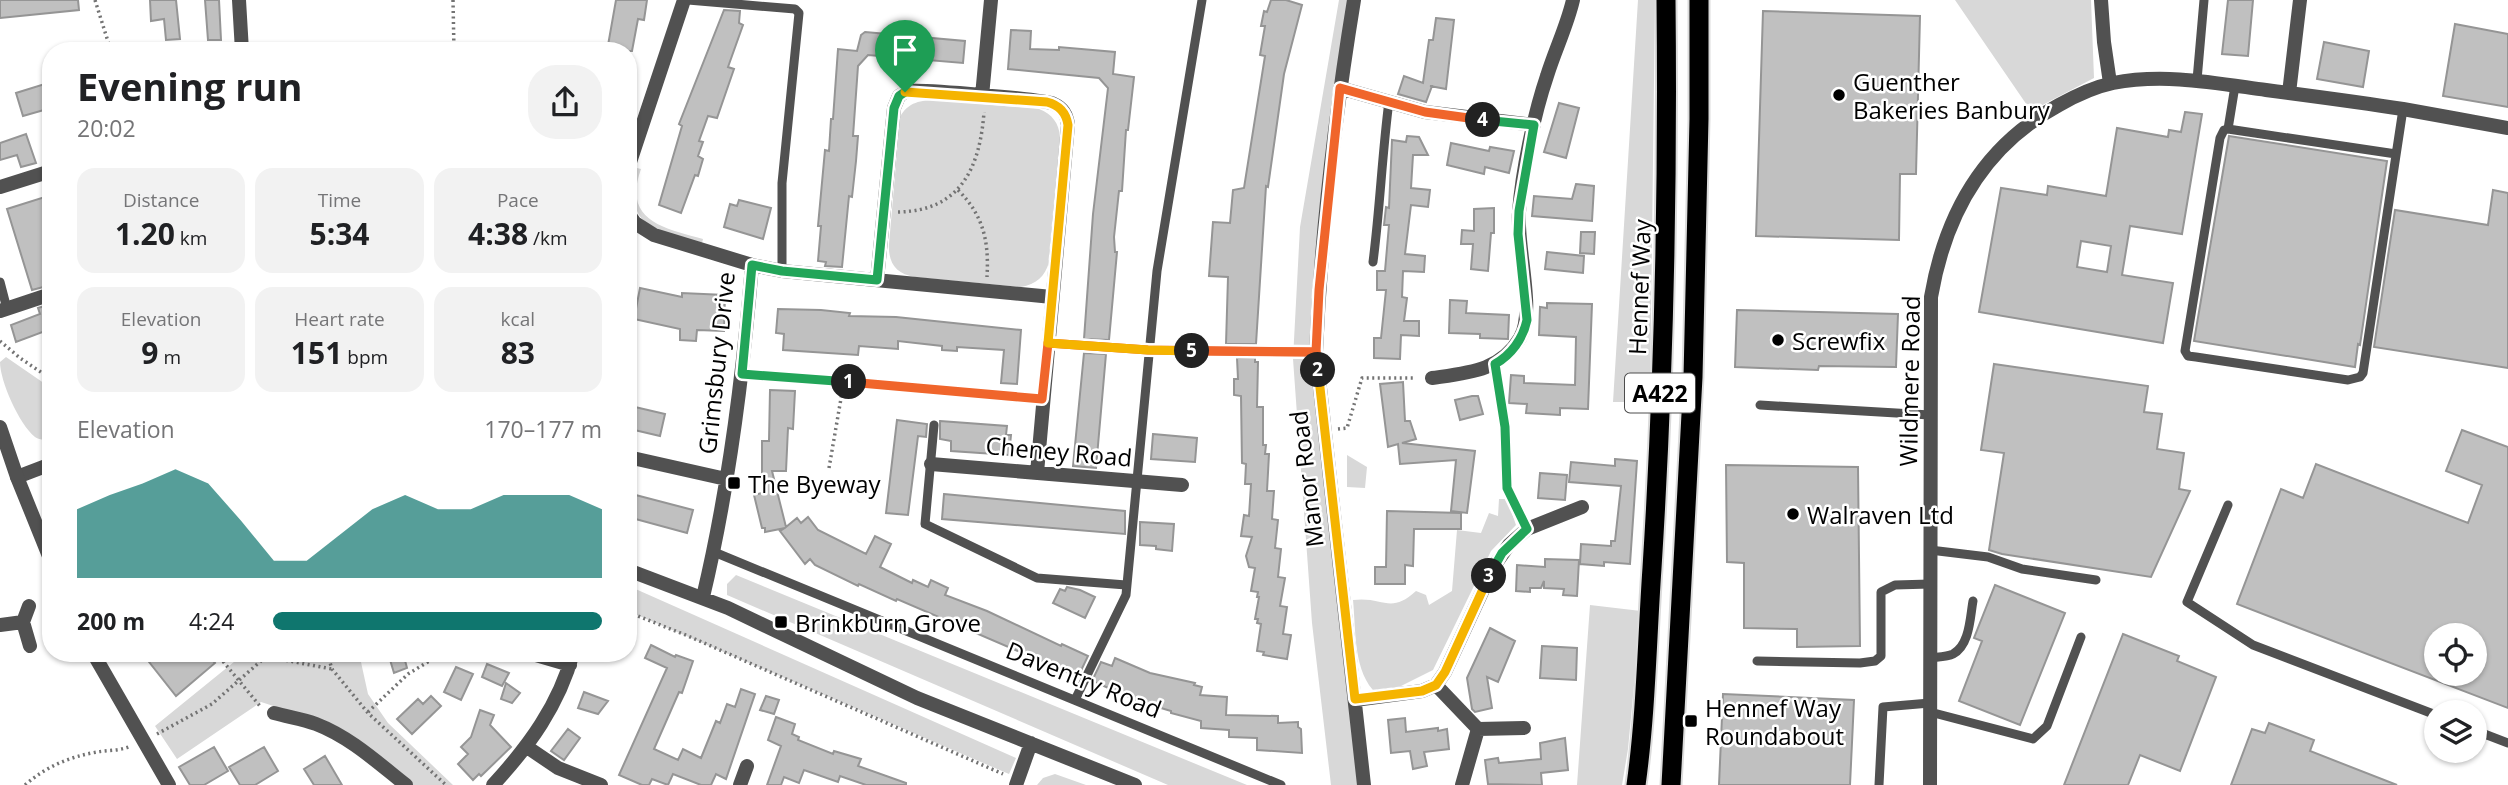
<!DOCTYPE html>
<meta charset="utf-8">
<style>
:root{--surface:#fff;--page:#f2f2f2;--text:#202124;--muted:#757577;--accent:#0f766e}
body{margin:0;font-family:"Open Sans",sans-serif;background:var(--page);color:var(--text);height:100vh;display:flex;flex-direction:column;font-size:26px;white-space:nowrap}
*{box-sizing:border-box;margin:0}
p{font-size:23px;color:var(--muted)}
.icon{flex:none;width:38px;height:38px;fill:none;stroke:currentColor;stroke-width:2;stroke-linecap:round;stroke-linejoin:round}
.map{position:relative;flex:1;overflow:hidden}
.drawer{position:absolute;left:42px;top:42px;width:595px;height:620px;display:flex;flex-direction:column;background:var(--surface);border-radius:28px;box-shadow:0 2px 5px #0004}
.drawer>*{flex:none}
.buttons{position:absolute;left:2424px;top:623px;display:grid;gap:14px}
.buttons a{display:grid;place-items:center;width:63px;height:63px;border-radius:50%;background:var(--surface);box-shadow:0 2px 5px #0004;font-size:35px}
.pin{position:absolute;display:grid;place-items:center;width:60px;height:60px;color:#fff;margin:-72px -30px;border-radius:50% 50% 50% 0;rotate:-45deg;box-shadow:0 0 7px #0007}
.pin .icon{rotate:45deg}
.km{position:absolute;width:35px;height:35px;margin:-18px;border-radius:50%;background:#222;color:#fff;font-size:19px;line-height:35px;text-align:center}
.round{display:grid;place-items:center;flex:none;width:74px;height:74px;border-radius:28px;background:var(--page)}
.head{display:flex;align-items:center;justify-content:space-between;height:119px;padding:0 35px}
h1{font-size:38px;font-weight:700;line-height:52px}
.figures{display:grid;grid-template-columns:repeat(3,1fr);gap:10px;height:119px;padding:7px 35px}
.figures div{display:grid;align-content:center;border-radius:18px;background:var(--page);text-align:center}
.figures b{font-size:30px;font-weight:700}
.figures small{font-size:19px;font-weight:400}
.figures p{font-size:19px}
.chart{height:196px;padding:14px 35px}
.chart p{display:flex;justify-content:space-between}
.chart svg{width:100%;height:126px;margin-top:7px;fill:var(--accent);opacity:.7}
ul{padding:0 35px;list-style:none;font-size:23px}
li{display:grid;grid-template-columns:112px 84px 1fr;align-items:center;height:52px}
li i{height:18px;border-radius:9px;background:var(--accent)}
.map>svg:first-child{display:block}
</style>
<div class="map">
<svg width="2508" height="785" viewBox="0 0 2508 785">
<rect width="100%" height="100%" fill="#fff"/>
<path fill="#d8d8d8" d="M1339,0H1350L1312,359L1358,785H1331L1312,623L1293,359L1300,227Z
M1638,0H1655L1650,402H1613Z
M1955,0H2091L2094,78L2031,111Z
M937,100L1039,109C1052,114 1059,123 1060,137L1049,262C1045,277 1036,284 1021,287L915,277C896,274 888,263 889,244L900,117C908,102 921,100 937,100Z
M637,168L641,169C622,221 664,228 703,239L702,243C652,227 624,229 637,168Z
M6,357L51,388V441C46,440 39,440 35,437C19,424 0,381 0,362Z
M1347,455L1367,467L1365,488L1347,487Z
M1499,499H1507L1516,525L1491,551L1433,670L1395,689L1377,694C1353,673 1356,630 1353,600C1383,596 1390,615 1416,591L1426,595L1429,605L1452,591L1457,530L1481,533L1489,513L1498,516Z
M736,575L1247,785H1168L727,595V584Z
M631,587L1016,758L1009,774L628,611V588Z
M1590,605L1641,611L1628,749L1622,785H1577Z
M245,653H359L368,694L388,723L453,785H413L403,774L336,726L261,702L177,759L155,726Z
M1055,774L1086,785H1037L1043,778Z"/>
<path fill="#c0c0c0" stroke="#959595" stroke-width="2" fill-rule="evenodd" d="M0,0H78L79,10L0,18Z
M150,0H176L180,39L166,40L164,19L151,21Z
M205,0H219L221,40H208Z
M616,0H647L644,20L638,19L632,51H607Z
M1271,0H1286L1302,5L1284,74L1268,187L1266,186L1256,344H1226L1228,277L1209,276L1213,222L1230,223L1233,190L1244,188L1265,56L1260,55L1265,26H1261L1264,11L1267,12Z
M2228,0H2253L2248,56L2222,54Z
M724,10L740,11L739,23L743,25L728,67L734,69L717,118L708,116L699,141L703,142L698,156L703,159L698,176L695,175L681,213L659,205L682,126L679,124Z
M1763,11L1920,16L1916,174H1900L1899,240L1756,236Z
M1436,18L1454,20L1446,89L1430,86H1432L1426,102L1398,94L1404,76L1423,83L1429,40H1433Z
M2455,24L2508,34V107L2443,96Z
M1011,30L1031,31L1030,49L1059,50V47L1115,52L1113,74L1134,77L1128,130H1126L1122,191H1119L1114,237L1115,252H1117L1109,340L1084,339L1093,214L1108,88L1099,78L1008,69Z
M865,32L965,41L963,63L868,55L858,66L853,136H858L856,161L852,197L849,196L842,267L825,266L826,262L818,261L821,226H818L825,150L829,151L831,119H833L838,49L857,51L861,35Z
M2324,42L2369,51L2363,87L2317,79Z
M51,82V108L23,116L16,93Z
M1559,103L1579,108L1566,158L1544,152Z
M2185,112L2202,114L2182,234L2130,226L2122,275L2173,283L2163,343L1979,312L2001,188L2047,195L2048,186L2106,196L2117,128L2168,137L2169,130L2181,132ZM2081,241L2111,246L2107,272L2077,267Z
M26,134L36,163L21,167L17,155L0,160V143Z
M1407,136L1419,137L1428,155H1413L1411,188L1430,190L1428,207L1411,205L1405,254L1425,256L1424,272L1403,271L1402,297L1407,298L1404,321H1419V336L1401,335L1400,359L1374,358V338H1381L1386,290H1377V271H1385L1389,225H1384L1386,207L1389,208L1392,140L1406,142Z
M2229,136L2387,161L2360,345L2358,344L2355,367L2194,341Z
M1451,143L1489,151L1490,147L1514,151L1509,173L1485,167L1484,174L1447,165Z
M1576,184L1594,186L1592,221L1532,216L1534,196L1572,199Z
M2493,190L2508,193V368L2374,347L2395,210L2488,225Z
M51,195V285L32,290L7,209Z
M739,200L771,208L763,239L724,227L730,204L737,206Z
M1494,208V233H1491L1488,271L1471,269L1473,244H1461L1462,230L1474,231V209Z
M1581,232H1595L1594,254L1580,253Z
M1547,252L1584,256L1583,273L1545,269Z
M640,288L682,297V293L725,295L724,331L697,330L696,341L680,340V329L634,319Z
M1450,300L1467,301L1466,313L1509,315L1508,339L1480,338V334L1449,333Z
M1547,303L1592,304L1588,409L1560,408V415L1526,413L1527,404L1509,403L1511,375L1524,376V383L1575,385L1576,337L1539,335L1540,307L1547,308Z
M51,304V337L47,338L45,331L16,342L11,325L40,314L38,308Z
M778,309L821,310L850,313L849,316L896,317L1021,330L1017,384L1001,383L1004,350L957,347V351L942,350V346L898,341V349L859,346L858,355L783,350L784,334L776,333Z
M1737,310L1898,314L1896,367L1819,366L1818,370L1735,367Z
M1084,353L1106,354L1096,468L1073,466Z
M1237,358H1255V362H1258L1257,407H1263V445H1266L1265,454H1269L1267,491H1274L1272,519L1278,520L1275,548L1281,549L1278,577L1285,578L1280,606L1287,607L1283,634L1291,635L1287,659L1263,655L1264,652L1257,651L1261,624L1257,623L1258,619H1255L1259,597H1257L1258,592L1251,591L1255,568L1249,567L1246,556L1252,537L1241,536L1244,515L1249,516L1251,484H1245L1246,464L1242,463L1241,396L1234,395V379H1238Z
M1994,364L2148,386L2144,412L2162,414L2157,449L2184,453L2179,489L2190,491L2151,577L2002,554L1989,550L2004,453L1981,450Z
M1403,382L1405,421H1410L1416,439L1402,443L1475,451L1467,513L1451,511L1456,460L1400,464L1398,444L1388,447L1380,384Z
M770,390L795,391L793,429L788,428L786,471H772L786,527L797,518L801,523L808,517L818,530L866,554L875,536L891,544L880,567L912,583L913,580L928,587L931,580L948,588L945,595L987,611L1061,646L1062,644L1088,656L1078,677L897,599L896,601L859,584L858,586L815,565L810,559L805,564L780,531L785,528L765,532V528H762L754,495L762,493V441H769Z
M1472,396H1478L1483,414L1460,420L1455,400Z
M635,407L665,414L660,436L630,429Z
M897,420L927,424L926,437L918,436L908,515L886,513Z
M940,421L1007,426L1006,435H1011L1009,455L951,451V441L940,439Z
M2462,430L2508,447V708L2237,604L2281,489L2303,498L2316,464L2468,523L2482,485L2446,471ZM2436,635H2474V674H2436Z
M1153,434L1197,438L1195,462L1151,459Z
M1615,459L1637,461L1630,564L1604,562V566L1580,564L1581,544L1611,546V541H1615L1621,486L1569,482L1571,462L1615,466Z
M1726,465L1858,467L1860,646L1797,647V629L1744,628V563L1727,562Z
M1540,473L1567,475L1565,500L1538,498Z
M628,493L693,510L687,533L628,517Z
M944,494L1125,511V534L942,519Z
M1387,511L1461,513V529H1414L1413,566L1405,565V584H1375V567H1386Z
M1140,522L1174,524L1172,551L1156,549V546L1140,545Z
M1545,559L1579,560L1577,596L1563,595L1564,589L1544,588V581L1541,588H1530V592L1516,591L1517,565L1545,567Z
M1995,585L2065,613L2020,725L1959,701L1982,641L1974,638Z
M1067,587L1080,590L1095,597L1085,618L1053,603L1060,589L1065,591Z
M1490,628L1515,641L1498,682L1487,677L1492,708L1475,712L1472,709L1467,678Z
M2123,634L2179,656L2177,661L2216,677L2180,771L2140,755L2128,785H2064Z
M651,645L675,657L676,655L693,661L682,693L679,692L654,749L678,760L683,749L701,758L716,721L720,723L727,704L735,707L741,689L755,694L726,779L716,774L711,785H701L673,774L668,785L652,779L649,785H642L619,775L667,668L645,658Z
M1542,646L1577,648L1576,680L1540,678Z
M142,653H206L215,663L176,696Z
M388,653H403L407,668L394,673Z
M1115,658L1150,673L1195,683L1194,685L1202,687L1200,695L1227,697L1226,715L1278,716V723L1298,722V727L1301,729L1302,753L1257,750V738L1229,737V730L1201,728V721L1171,713V711L1141,702L1092,681L1101,662L1112,666Z
M487,664L509,673L502,686L482,677Z
M456,667L473,674L461,700L444,692Z
M506,683L520,693L512,703L501,699Z
M584,692L608,701L598,714L578,708Z
M1723,694L1854,700L1850,785H1719Z
M431,696L441,706L412,734L397,719L418,699L423,704Z
M766,696L779,700L774,714L760,710Z
M480,710L494,715L490,725L511,747L481,776L479,774L473,780L458,764L468,754L461,747L471,737Z
M776,717L795,724L792,734L799,737L798,740L833,754L834,751L861,759L858,766L906,783V785H866L840,776L838,782L804,770L799,783L784,777L781,785H767L781,746L768,740Z
M1405,718L1406,732L1438,728V731L1447,729L1449,749L1424,752L1427,766L1413,769L1410,751L1391,753L1388,720Z
M2269,723L2314,740L2310,751L2397,785H2231L2252,729L2265,733Z
M568,729L580,738L564,760L551,751Z
M1565,738L1568,770L1541,773L1542,785L1488,784L1485,760L1498,758L1499,763L1541,759L1540,743Z
M214,747L228,771L204,785H190L179,767Z
M264,747L278,771L255,785H240L229,767Z
M325,756L342,785H314L304,769Z"/>
<g fill="none" stroke-linecap="round" stroke-linejoin="round">
<defs>
<path id="trunk" d="M1636,785C1646,714 1647,640 1652,568C1664,379 1668,189 1666,0
M1671,785L1693,377L1699,119V0"/>
</defs>
<use href="#trunk" stroke="#dbdbdb" stroke-width="23"/>
<path stroke="#737373" stroke-width="3.5" stroke-dasharray="2 3.5" stroke-linecap="butt" d="M95,0L111,51
M453,0L454,51
M958,190C984,216 989,242 987,277
M898,212C961,211 980,167 984,112
M0,341L20,358L51,379
M755,375L1029,398
M1497,376L1505,427L1507,488L1521,515
M1338,429L1347,428L1362,378H1416
M829,468L844,381
M628,612L688,636L1003,774
M216,653L260,706
M327,653L332,669L368,713L446,785
M264,660H284L332,669
M368,712L408,674L431,660L438,653
M157,734L212,704L262,660L276,653
M25,785C47,766 69,757 97,752C108,750 120,751 131,746"/>
<path stroke="#515151" stroke-width="9" d="M688,0L795,9L799,13L782,183V271
M2197,80L2204,0
M2235,86L2228,129L2224,130L2220,138L2185,351L2188,356L2196,357L2348,380L2360,377L2363,373L2403,109
M2228,129L2396,154
M1373,262C1380,208 1382,155 1389,101
M0,282L7,309
M1048,343L1148,350L1316,352
M1760,405L1930,415
M934,425L925,524L1037,578L1126,585
M2228,505L2187,602L2253,645L2436,715
M1930,550L1988,557L2022,569L2096,580
M714,552L1281,785
M1930,658C1936,657 1947,657 1953,654C1970,645 1970,617 1973,601
M1757,661L1860,663L1875,661L1881,656V592L1895,585L1930,584
M1075,700L1126,595L1157,271L1202,0
M1930,712L2033,739L2047,726L2081,637
M2474,730L2508,743
M1879,785L1883,707L1930,703"/>
<path stroke="#515151" stroke-width="14" d="M239,0L242,51
M1354,0C1335,116 1321,234 1316,352L1364,785
M2101,0L2104,42L2110,83
M1340,88L1425,112L1534,125
M2289,93L2300,0
M982,96L991,0
M628,168L684,0
M0,187L51,171
M628,213L635,223L654,235L752,265C743,377 729,488 703,597
M752,265L782,271L1052,297
M877,280L894,108L899,96C903,93 904,92 909,91C921,89 1043,99 1054,104C1063,108 1067,115 1068,125L1037,473
M0,311L51,294
M1432,378C1467,373 1501,371 1520,338C1536,312 1516,246 1519,212C1522,172 1534,114 1547,76C1555,50 1567,26 1573,0
M628,457L726,479
M931,464L1182,485
M17,477L51,464
M628,570L728,608L917,698L1135,785
M23,622L30,646
M0,625L23,622L29,606
M529,653L570,665
M1436,685L1478,729L1524,728
M1355,700L1422,691L1436,685L1445,672L1494,566L1509,545L1527,529L1582,507
M274,713C288,717 303,719 316,724C350,737 378,763 406,785
M527,747L558,768L601,785
M493,785C529,746 559,705 573,653
M740,785L747,766
M1016,785L1031,743
M1462,785L1478,729
M1930,785L1931,297C1945,215 1983,146 2059,105C2075,96 2094,87 2113,83C2164,73 2215,83 2266,90C2312,96 2358,102 2403,109C2438,115 2473,122 2508,128"/>
<path stroke="#515151" stroke-width="14" d="M0,427L17,477L51,561
M93,653L169,785"/>
<use href="#trunk" stroke="#000" stroke-width="19"/>
</g>
<g fill="none" stroke-linecap="round" stroke-linejoin="round">
<defs>
<path id="split-1" d="M849,382L742,374L752,265L782,271L877,280L894,108L899,96L905,92"/>
<path id="split-2" d="M849,382L1042,399L1048,343L1148,350L1316,352L1318,370"/>
<path id="split-3" d="M1318,370L1355,699L1422,691L1436,685L1445,672L1489,576"/>
<path id="split-4" d="M1483,120L1534,125L1519,211L1518,234L1527,320C1523,339 1511,355 1495,364L1505,427L1507,488L1527,529L1502,553L1489,576"/>
<path id="split-5" d="M1192,351L1316,352L1319,290L1340,88L1425,112L1483,120"/>
<path id="split-6" d="M905,92L1047,102C1059,105 1066,112 1068,125L1048,343L1148,350L1192,351"/>
</defs>
<use href="#split-1" stroke="#fff" stroke-width="14"/>
<use href="#split-2" stroke="#fff" stroke-width="14"/>
<use href="#split-3" stroke="#fff" stroke-width="14"/>
<use href="#split-4" stroke="#fff" stroke-width="14"/>
<use href="#split-5" stroke="#fff" stroke-width="14"/>
<use href="#split-6" stroke="#fff" stroke-width="14"/>
<use href="#split-1" stroke="#22a559" stroke-width="9"/>
<use href="#split-2" stroke="#f0652b" stroke-width="9"/>
<use href="#split-3" stroke="#f5b400" stroke-width="9"/>
<use href="#split-4" stroke="#22a559" stroke-width="9"/>
<use href="#split-5" stroke="#f0652b" stroke-width="9"/>
<use href="#split-6" stroke="#f5b400" stroke-width="9"/>
</g>
<g fill="#000" stroke="#fff" stroke-width="2.5">
<circle cx="1839" cy="95" r="7"/>
<circle cx="1778" cy="340" r="7"/>
<rect x="727" y="476" width="14" height="14" rx="3.5"/>
<circle cx="1793" cy="514" r="7"/>
<rect x="774" y="615" width="14" height="14" rx="3.5"/>
<rect x="1684" y="714" width="14" height="14" rx="3.5"/>
</g>
<g text-anchor="middle" dominant-baseline="central" stroke-width="5" stroke-linejoin="round" paint-order="stroke">
<rect fill="#fff" stroke="#4c4c4c" stroke-width="2" x="1625" y="373.5" width="70" height="39" rx="5"/>
<g font-size="23" font-weight="bold" fill="#000">
<text x="1660" y="393">A422</text>
</g>
<g font-size="24" fill="#000" stroke="#fff" text-anchor="start">
<text x="1853" y="81">Guenther<tspan x="1853" dy="28">Bakeries Banbury</tspan></text>
<text x="1792" y="340">Screwfix</text>
<text x="748" y="483">The Byeway</text>
<text x="1807" y="514">Walraven Ltd</text>
<text x="795" y="622">Brinkburn Grove</text>
<text x="1705" y="707">Hennef Way<tspan x="1705" dy="28">Roundabout</tspan></text>
</g>
<g font-size="24" fill="#000" stroke="#fff">
<text transform="translate(1639 287) rotate(-88)">Hennef Way</text>
<text transform="translate(716 363) rotate(-84)">Grimsbury Drive</text>
<text transform="translate(1909 381) rotate(-89)">Wildmere Road</text>
<text transform="translate(1059 451) rotate(5)">Cheney Road</text>
<text transform="translate(1306 479) rotate(-97)">Manor Road</text>
<text transform="translate(1084 679) rotate(22)">Daventry Road</text>
</g>
</g>
</svg>
<div class="buttons">
<a><svg class="icon" aria-label="locate" viewBox="0 0 24 24"><circle cx="12" cy="12" r="6"/><path d="M12 2v4M12 18v4M2 12h4M18 12h4"/></svg></a>
<a><svg class="icon" aria-label="layers" viewBox="0 0 24 24"><path d="M12 4l9 5-9 5-9-5zM3 14l9 5 9-5"/></svg></a>
</div>
<div class="pin" style="left:905px;top:92px;background:#1e9e55"><svg class="icon" aria-label="arrive" viewBox="0 0 24 24"><path d="M6 21V4h12l-3 4 3 4H6"/></svg></div>
<b class="km" style="left:849px;top:382px">1</b>
<b class="km" style="left:1318px;top:370px">2</b>
<b class="km" style="left:1489px;top:576px">3</b>
<b class="km" style="left:1483px;top:120px">4</b>
<b class="km" style="left:1192px;top:351px">5</b>
<section class="drawer">
<div class="head"><div><h1>Evening run</h1><p>20:02</p></div><a class="round"><svg class="icon" aria-label="share" viewBox="0 0 24 24"><path d="M12 15V3M7 8l5-5 5 5M5 13v7h14v-7"/></svg></a></div>
<div class="figures">
<div><p>Distance</p><b>1.20<small> km</small></b></div>
<div><p>Time</p><b>5:34</b></div>
<div><p>Pace</p><b>4:38<small> /km</small></b></div>
</div>
<div class="figures">
<div><p>Elevation</p><b>9<small> m</small></b></div>
<div><p>Heart rate</p><b>151<small> bpm</small></b></div>
<div><p>kcal</p><b>83</b></div>
</div>
<div class="chart"><p><span>Elevation</span>170–177 m</p>
<svg viewBox="0 0 160 44" preserveAspectRatio="none"><path d="M0 44V20L10 15L20 11L30 6L40 11L50 24L60 38L70 38L80 29L90 20L100 15L110 20L120 20L130 15L140 15L150 15L160 20V44z"/></svg>
</div>
<ul>
<li><b>200 m</b>4:24<i style="width:100%"></i></li>
</ul>
</section>
</div>
